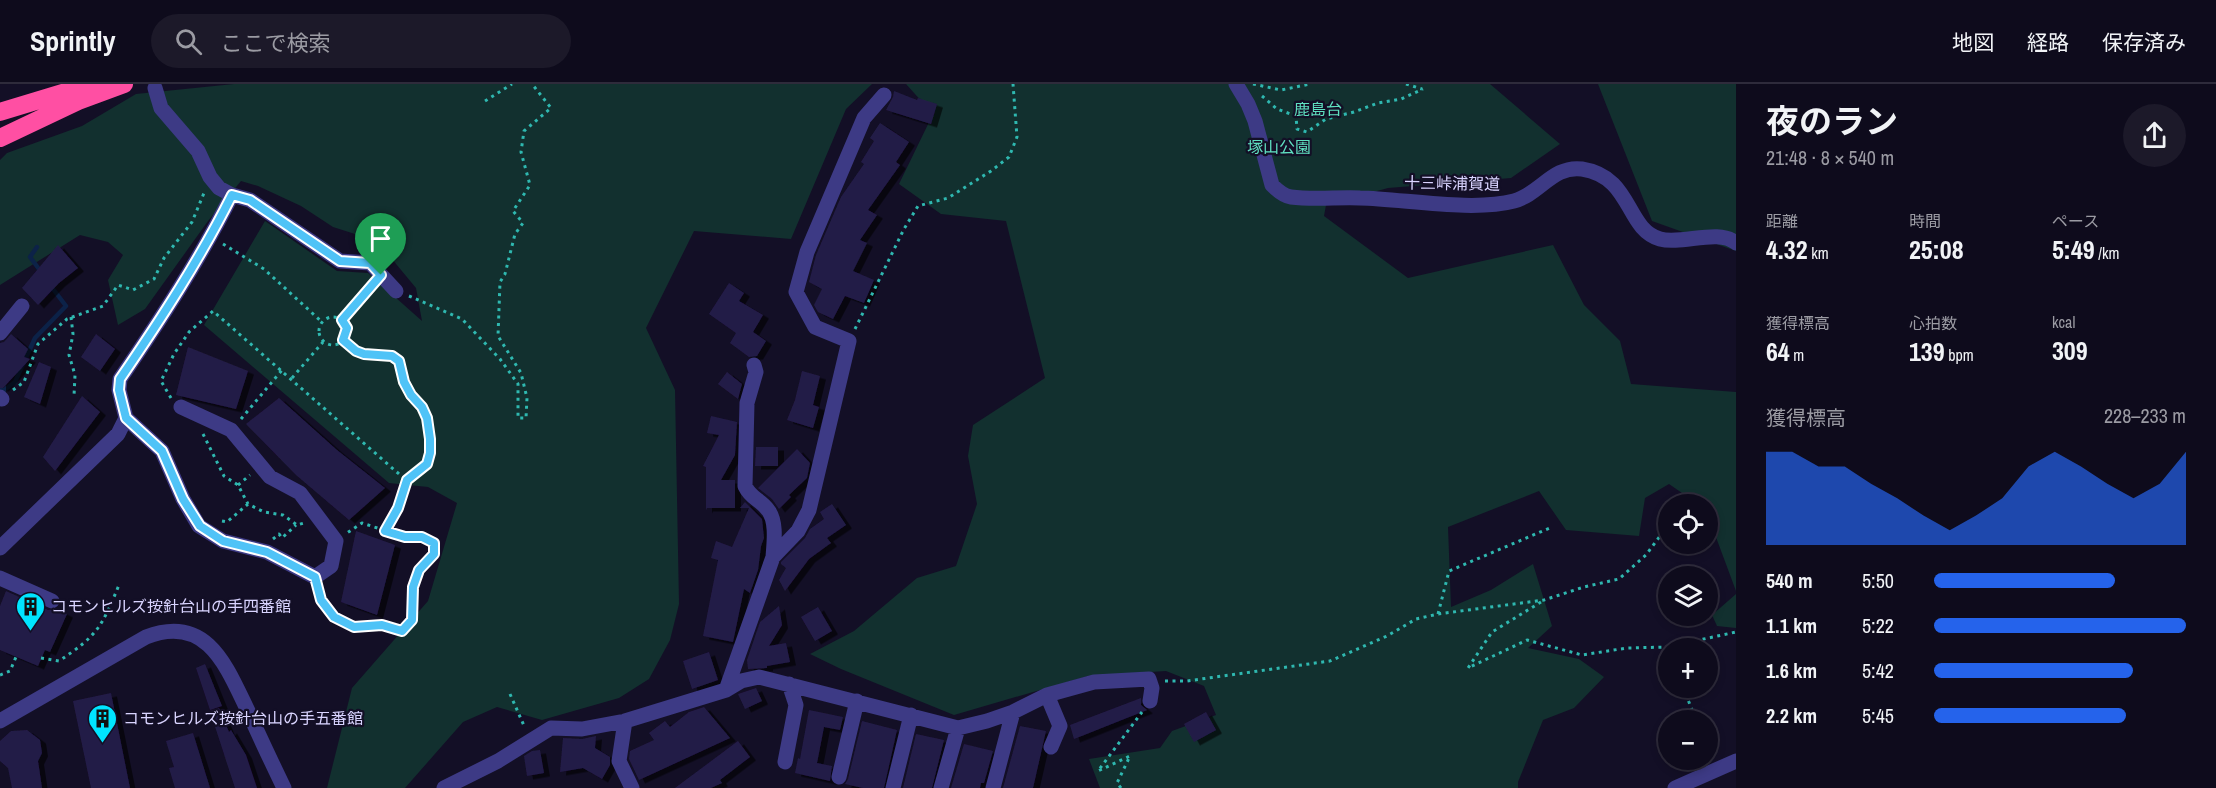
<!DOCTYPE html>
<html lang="ja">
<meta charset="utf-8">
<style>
:root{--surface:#0e0b1c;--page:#1c1929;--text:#f1f3f6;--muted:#9b9ba3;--line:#2e2b3b;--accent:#2563eb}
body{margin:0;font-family:"Archivo Narrow","Noto Sans JP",sans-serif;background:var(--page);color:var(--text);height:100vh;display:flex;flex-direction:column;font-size:22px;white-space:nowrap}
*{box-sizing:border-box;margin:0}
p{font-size:20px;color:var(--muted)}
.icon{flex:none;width:33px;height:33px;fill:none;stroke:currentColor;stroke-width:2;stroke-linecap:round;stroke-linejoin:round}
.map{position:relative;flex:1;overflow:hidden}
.panel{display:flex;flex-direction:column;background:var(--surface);width:480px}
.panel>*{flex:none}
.buttons{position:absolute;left:1658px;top:410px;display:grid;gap:12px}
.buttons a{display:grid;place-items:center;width:60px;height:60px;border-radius:50%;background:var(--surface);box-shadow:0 3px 9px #0003,0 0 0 2px var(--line);font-size:30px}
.pin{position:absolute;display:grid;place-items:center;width:51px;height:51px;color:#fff;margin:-62px -26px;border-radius:50% 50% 50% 0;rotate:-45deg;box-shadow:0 0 6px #0007}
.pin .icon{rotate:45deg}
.round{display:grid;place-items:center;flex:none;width:63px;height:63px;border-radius:32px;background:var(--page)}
.head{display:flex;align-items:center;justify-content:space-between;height:102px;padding:0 30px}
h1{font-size:33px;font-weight:700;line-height:45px}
.figures{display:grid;grid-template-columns:repeat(3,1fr);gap:9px;height:102px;padding:6px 30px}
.figures div{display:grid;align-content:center}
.figures b{font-size:26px;font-weight:700}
.figures small{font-size:16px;font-weight:400}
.figures p{font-size:16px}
.chart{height:168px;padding:12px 30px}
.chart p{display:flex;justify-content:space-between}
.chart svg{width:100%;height:108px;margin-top:6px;fill:var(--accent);opacity:.7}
ul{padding:0 30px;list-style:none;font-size:20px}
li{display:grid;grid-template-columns:96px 72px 1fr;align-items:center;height:45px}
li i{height:15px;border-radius:8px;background:var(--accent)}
header{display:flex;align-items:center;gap:36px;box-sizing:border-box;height:84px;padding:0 30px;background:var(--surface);border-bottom:2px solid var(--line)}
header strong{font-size:28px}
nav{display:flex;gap:33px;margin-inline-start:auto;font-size:21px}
.search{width:420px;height:54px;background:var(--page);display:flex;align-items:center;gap:15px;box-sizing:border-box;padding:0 21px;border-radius:33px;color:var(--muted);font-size:22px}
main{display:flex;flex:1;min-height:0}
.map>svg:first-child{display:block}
</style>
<header>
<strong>Sprintly</strong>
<div class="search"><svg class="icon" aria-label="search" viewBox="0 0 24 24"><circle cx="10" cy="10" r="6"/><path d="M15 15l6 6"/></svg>ここで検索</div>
<nav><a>地図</a><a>経路</a><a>保存済み</a></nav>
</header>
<main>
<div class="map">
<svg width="1736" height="704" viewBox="0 0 1736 704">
<defs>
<filter id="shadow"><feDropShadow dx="6" dy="3.5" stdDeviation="0" flood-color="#0009"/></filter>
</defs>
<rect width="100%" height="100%" fill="#130f26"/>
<path fill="#12302f" d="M234,0H872L846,25L791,155L694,147L646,244L675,306L679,520L670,556L649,595L619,614L542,636L497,623L463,638L405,704H327L352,604L428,517L457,419L428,403L389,399L204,241L265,137L337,187L368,189L422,237L416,204L377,157L333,143L301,122L258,102L241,97L208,137L145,225L118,241L108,196L123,171L108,158L80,151L0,201V76L7,69L82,42L136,10Z
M906,0H1490L1560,60L1511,94L1388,104L1326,121L1324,132L1408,194L1553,161L1584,221L1620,257L1631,300L1736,308V507L1707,429V420H1698L1669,400L1645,414L1639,452L1566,446L1539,407L1448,443L1451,523L1491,506L1533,480L1552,542L1528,564L1579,575L1604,593L1574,624L1543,636L1518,698V704H1100L1089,675L1160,664L1172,647L1216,631L1204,602L1166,587L1088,592L954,631L841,585L810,570L854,547L917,494L956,482L977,420L968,372L973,341L1045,294L1006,137L941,130L899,100L933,30Z
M1598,0H1736V167L1652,137Z
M1736,510V544L1717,542L1712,531Z"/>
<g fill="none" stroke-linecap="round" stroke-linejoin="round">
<path stroke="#0c2248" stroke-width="4.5" d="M37,163L30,173L42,189
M0,305L3,307L15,298L35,254L66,222L50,201"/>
</g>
<path fill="#241b47" filter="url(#shadow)" d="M894,7L917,16L918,14L937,20L931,40L886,26L893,13Z
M880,39L909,58L896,78L900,81L868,126L877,131L860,156L867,159L853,187L874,196L864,219L845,212L833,235L818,228L814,221L822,205L809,198L816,171L841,113L864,80L861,78L874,57L870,54Z
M58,161L78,184L59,199L38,221L22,204Z
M729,199L744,209L739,217L763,231L753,248L766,257L757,272L749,273L730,259L736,249L709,230Z
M11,250L28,265L24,273L30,275L3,304H0V259L4,258Z
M96,250L115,265L100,287L81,273Z
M188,263L248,287L236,325L176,311Z
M39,278L51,283L40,320L24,313Z
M802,287L820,292L813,321L819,323L813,344L787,336L795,316Z
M727,288L742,300L738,315L718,300Z
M82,312L100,328L55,387L43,373Z
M279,314L337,366L385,404L349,436L296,391L246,340Z
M711,332L737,338L735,371L721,396H735V424H707L706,426V383L703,382L719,351L707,349Z
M756,363H778V382H755Z
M797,365L810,379L807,394L789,411L791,413L779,425L772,415L758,404Z
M745,418L762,435L764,454L761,462L758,486L750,509L744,505L733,558L703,552L718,476L711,474L716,457L732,463L749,424H740Z
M832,420L846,441L827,454L831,459L809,475L785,507L779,496L786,484L781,480V478L805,454L810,445L824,435L820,428Z
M356,447L395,461L377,531L341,518Z
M6,507L48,526L57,525L67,530L50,568L45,566L38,582L0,566V522Z
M779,522L782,541L769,562L786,559L790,578L767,582V584L748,585L747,576L760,538Z
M818,523L832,547L815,557L801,533Z
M709,568L718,596L692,605L683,577Z
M205,580L222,622L210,626L196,584Z
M756,604L762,617L745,625L738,610Z
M111,609L130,704H91L73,617Z
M1141,614V621L1147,626L1074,655L1070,641Z
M704,623L730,654L639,696L629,675L630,667L654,656L649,649L665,637L670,643L689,628Z
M219,624L229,648L231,646L246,671L257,704H235L210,627Z
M809,626L843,633L840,646L824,643L817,679L832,682L830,697L795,689L798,674L800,675Z
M1206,628L1216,646L1194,658L1184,640Z
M862,637L897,646L884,704H863L845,700L848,695Z
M1020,642L1046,647L1033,704H1003Z
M27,646L40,656L42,669L38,677L42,704H12L8,684L0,677V657L11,647Z
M193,649L210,704H175L169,684L174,683L166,657Z
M916,650L944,656L932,704H903Z
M596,652L595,664L610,673V681L602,695L583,684L560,688L563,654L582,655Z
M738,657L750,673L720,696L722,699L711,704H675Z
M964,660L993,667L984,699H981L980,704H951Z
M540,666L544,689L527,692L524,672L532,667Z"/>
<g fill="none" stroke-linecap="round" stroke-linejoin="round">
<path stroke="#2fb8b0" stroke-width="3" stroke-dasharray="3 4.5" stroke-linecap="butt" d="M1253,0L1281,6L1310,0
M1406,0L1422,5
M1262,12L1277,25L1296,32L1297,45L1307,48L1326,35L1354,28L1378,19L1401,15L1423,5
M485,17L512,0
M223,160L264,185L322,238
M409,212L462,235L500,275L518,300V334H526L527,314L521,289L498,252L500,198L505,190L515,150L523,139L513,127L530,101L521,68L524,47L551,24L532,0
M319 247a14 14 0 1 1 28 0a14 14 0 1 1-28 0Z
M71,233L73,250L69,271L75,291L74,312
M342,236L372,202
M855,245L904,145L918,122L948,114L991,87L1009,73L1017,53L1013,0
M343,256C349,261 355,267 362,269C372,273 385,268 394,273C402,278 401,290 404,298C409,308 417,315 423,324C430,338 435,364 428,378C424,386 414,392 407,397
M292,294L323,258
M13,306L24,298L38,260L67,235L103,222L118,201L133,206L154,195L164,174L192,138L204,109
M171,314L161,297L174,270L189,248L213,227L407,397L398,424L385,447
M241,335L282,286
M203,350L224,392L238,401L248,420L264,428L283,431L297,441L304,439
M238,401L250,391
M222,437L227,438L248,420
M273,455L279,450L282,454L296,441
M318,505L321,516L334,533L354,543L383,541L402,547L412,536L413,503L419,486L434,470V459L422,453H405L362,439L347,449
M1541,518L1492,548L1468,584L1527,556L1582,571L1627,564L1667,563L1736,548
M1438,530L1449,487L1552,443
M41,574L59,577C98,551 101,544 119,501
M0,591L10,587L16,573
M1165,597H1187L1330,577L1387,552L1416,535L1438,530L1544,516L1584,503L1619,495L1646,471L1663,448
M1683,603L1696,636
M510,610L525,644
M1707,663L1710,672
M1121,704L1117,699L1130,672L1098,687L1142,628"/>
<path stroke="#3d3a85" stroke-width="15" d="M1236,0L1248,20L1255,37L1272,101C1277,106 1284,112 1291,113C1313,116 1338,113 1360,114C1404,115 1473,128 1514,117C1540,110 1553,81 1582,85C1633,93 1625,145 1660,155C1682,161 1719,144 1736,159
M155,4L161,24L198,67L210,93L219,104L232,111L250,116L340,177L370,179L396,207
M0,249L22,222
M754,281L756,288L747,319L745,402C751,415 760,415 768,426C777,437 774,459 773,473
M0,313L2,315
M126,334L162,367L183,415L199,442L223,457L267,468L315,493L331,482L336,457L300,409L270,393L231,346L181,323
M0,464L118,350L126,334L119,306L120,295C161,235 200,175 232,111
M0,494L52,517
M726,606L773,473L798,447L809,426L849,257L815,243L796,208L807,168L864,34L884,11
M1047,611L1060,642L1051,663
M0,637L146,553C208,529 227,584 249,629C260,654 272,679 284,704
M625,637L619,677L632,704
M785,678L796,621L789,600
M839,693L857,617
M444,704L498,677L551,644L582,645L625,637L726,606L741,597L759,593L958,644L987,637L1013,628L1047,611L1094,598L1149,595L1152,604L1150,617
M893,704L911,631
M941,704L958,644
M993,704L1013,628
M1675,704L1736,677"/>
<path stroke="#ff4fa3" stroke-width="18" d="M0,28L92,0
M0,54L78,17L124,0"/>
</g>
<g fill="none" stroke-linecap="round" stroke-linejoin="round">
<defs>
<path id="route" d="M232,111L250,116L340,177L370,179L381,191L342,236L347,244L343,256L356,267L364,270L392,272L399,277L404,298L411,311L422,323L427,334L430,355V369L427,380L407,396L398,424L385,447L405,453H422L434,459V470L419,486L413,503L412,536L402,547L382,541L354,543L334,533L321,516L315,493L267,468L223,457L200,442L183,415L162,367L126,334L119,306L120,295C161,235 200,175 232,111Z"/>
</defs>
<use href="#route" stroke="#fff" stroke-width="12"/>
<use href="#route" stroke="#4fc3f7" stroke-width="8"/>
</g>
<defs>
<symbol id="building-pin" viewBox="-11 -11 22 30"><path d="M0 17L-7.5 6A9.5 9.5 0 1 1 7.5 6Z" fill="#00e5ff" stroke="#130f26"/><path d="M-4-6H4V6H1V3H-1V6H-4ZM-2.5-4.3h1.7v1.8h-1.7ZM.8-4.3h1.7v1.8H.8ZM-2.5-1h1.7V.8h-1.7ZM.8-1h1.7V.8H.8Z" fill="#111"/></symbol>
</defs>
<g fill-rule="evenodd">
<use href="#building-pin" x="14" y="506" width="33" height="45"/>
<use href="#building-pin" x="86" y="618" width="33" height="45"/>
</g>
<g text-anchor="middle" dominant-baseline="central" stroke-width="4.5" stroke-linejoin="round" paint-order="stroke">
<g font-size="16" fill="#5fe0c0" stroke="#130f26">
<text x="1318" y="25">鹿島台</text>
<text x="1279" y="63">塚山公園</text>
</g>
<g font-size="16" fill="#d9d4ff" stroke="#130f26">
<text transform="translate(1452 99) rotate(1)">十三峠浦賀道</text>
</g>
<g font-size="16" fill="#d9d4ff" stroke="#130f26" text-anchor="start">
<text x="51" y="522">コモンヒルズ按針台山の手四番館</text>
<text x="123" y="634">コモンヒルズ按針台山の手五番館</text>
</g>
</g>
</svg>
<div class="buttons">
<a><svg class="icon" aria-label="locate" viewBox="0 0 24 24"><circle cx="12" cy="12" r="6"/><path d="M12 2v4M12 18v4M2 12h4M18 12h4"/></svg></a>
<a><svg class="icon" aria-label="layers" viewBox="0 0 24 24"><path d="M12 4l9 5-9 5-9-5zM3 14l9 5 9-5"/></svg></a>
<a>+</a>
<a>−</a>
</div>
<div class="pin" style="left:381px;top:191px;background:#1e9e55"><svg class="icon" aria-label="arrive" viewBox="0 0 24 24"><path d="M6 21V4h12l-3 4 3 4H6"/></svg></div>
</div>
<section class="panel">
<div class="head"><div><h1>夜のラン</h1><p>21:48 · 8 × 540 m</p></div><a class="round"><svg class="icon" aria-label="share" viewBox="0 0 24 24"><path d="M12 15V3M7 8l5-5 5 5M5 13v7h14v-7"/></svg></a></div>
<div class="figures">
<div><p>距離</p><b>4.32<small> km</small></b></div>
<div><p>時間</p><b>25:08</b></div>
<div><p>ペース</p><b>5:49<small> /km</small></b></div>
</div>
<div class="figures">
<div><p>獲得標高</p><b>64<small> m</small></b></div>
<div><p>心拍数</p><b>139<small> bpm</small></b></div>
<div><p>kcal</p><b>309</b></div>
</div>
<div class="chart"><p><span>獲得標高</span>228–233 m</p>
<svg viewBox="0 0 160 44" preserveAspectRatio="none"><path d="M0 44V6L10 6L20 12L30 12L40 19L50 25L60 32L70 38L80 32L90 25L100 12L110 6L120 12L130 19L140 25L150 19L160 6V44z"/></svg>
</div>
<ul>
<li><b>540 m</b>5:50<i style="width:72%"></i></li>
<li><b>1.1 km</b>5:22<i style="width:100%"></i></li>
<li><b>1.6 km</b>5:42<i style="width:79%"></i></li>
<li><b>2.2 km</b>5:45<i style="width:76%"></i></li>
</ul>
</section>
</main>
